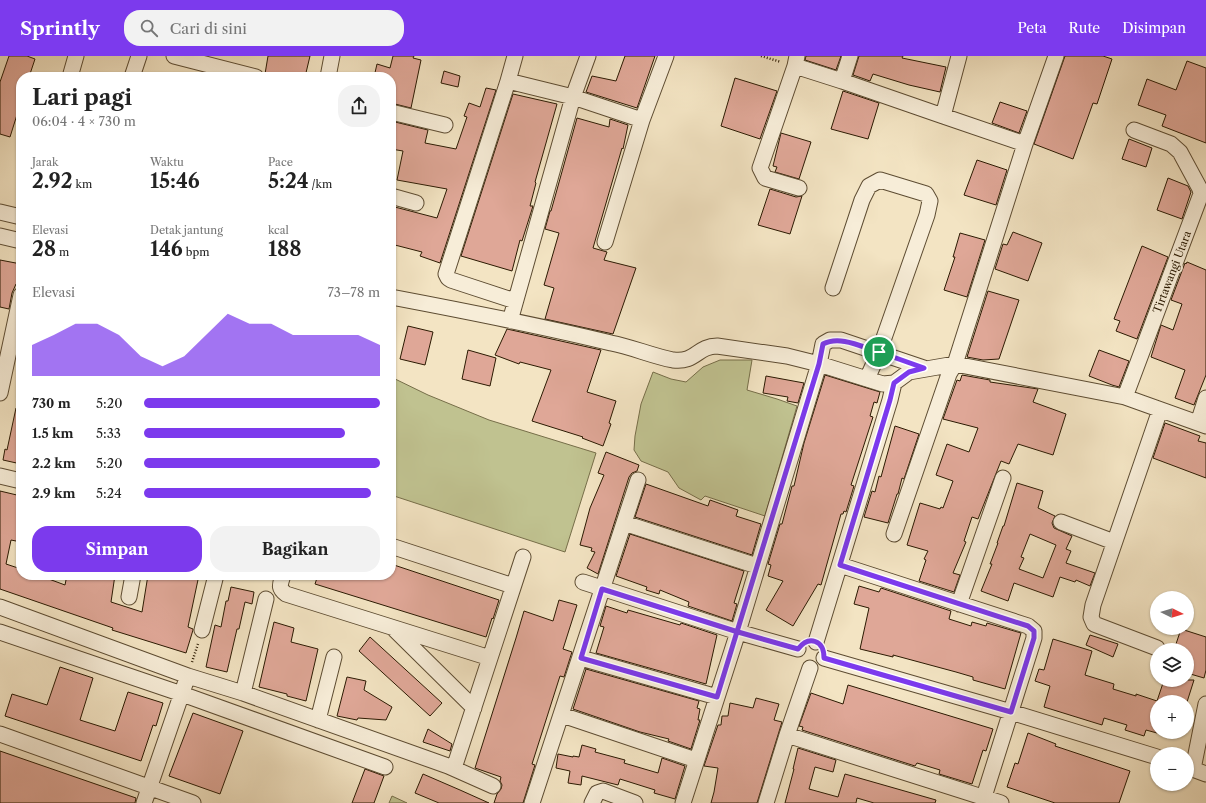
<!DOCTYPE html>
<html lang="id">
<meta charset="utf-8">
<style>
:root{--surface:#fff;--page:#f2f2f2;--text:#222;--muted:#767676;--accent:#7c3aed}
body{margin:0;font-family:"Libre Caslon Text",serif;background:var(--page);color:var(--text);height:100vh;display:flex;flex-direction:column;font-size:15px;white-space:nowrap}
*{box-sizing:border-box;margin:0}
p{font-size:13px;color:var(--muted)}
.icon{flex:none;width:22px;height:22px;fill:none;stroke:currentColor;stroke-width:2;stroke-linecap:round;stroke-linejoin:round}
.map{position:relative;flex:1;overflow:hidden}
.drawer{position:absolute;left:16px;top:16px;width:380px;height:508px;display:flex;flex-direction:column;background:var(--surface);border-radius:16px;box-shadow:0 1px 3px #0004}
.drawer>*{flex:none}
.needle{width:26px;rotate:95deg}
.fabs{position:absolute;left:1150px;top:535px;display:grid;gap:8px}
.fabs a{display:grid;place-items:center;width:44px;height:44px;border-radius:50%;background:var(--surface);box-shadow:0 1px 3px #0004;font-size:20px}
.pin{position:absolute;display:grid;place-items:center;width:34px;height:34px;color:#fff;margin:-17px;border:2px solid #fff;border-radius:50%;box-shadow:0 1px 4px #0007}
.round{display:grid;place-items:center;flex:none;width:42px;height:42px;border-radius:16px;background:var(--page)}
.summary{display:flex;align-items:center;justify-content:space-between;height:68px;padding:0 16px}
h1{font-size:22px;font-weight:800;line-height:30px}
.metrics{display:grid;grid-template-columns:repeat(3,1fr);gap:6px;height:68px;padding:4px 16px}
.metrics div{display:grid;align-content:center}
.metrics b{font-size:20px;font-weight:800}
.metrics small{font-size:11px;font-weight:400}
.metrics p{font-size:11px}
.chart{height:112px;padding:8px 16px}
.chart p{display:flex;justify-content:space-between}
.chart svg{width:100%;height:72px;margin-top:4px;fill:var(--accent);opacity:.7}
.action{display:flex;gap:8px;margin-top:auto;padding:8px 16px}
.action a{flex:1;height:46px;border-radius:16px;background:var(--accent);color:#fff;font-size:16px;font-weight:800;line-height:46px;text-align:center}
.action a+a{background:var(--page);color:var(--text)}
ul{padding:0 16px;list-style:none;font-size:13px}
li{display:grid;grid-template-columns:64px 48px 1fr;align-items:center;height:30px}
li i{height:10px;border-radius:5px;background:var(--accent)}
header{display:flex;align-items:center;gap:24px;box-sizing:border-box;height:56px;padding:0 20px;background:var(--accent);color:#fff}
header strong{font-size:19px}
nav{display:flex;gap:22px;margin-inline-start:auto;font-size:14px}
.search{width:280px;height:36px;background:var(--page);display:flex;align-items:center;gap:10px;box-sizing:border-box;padding:0 14px;border-radius:16px;color:var(--muted);font-size:15px}
.map>svg:first-child{display:block}
</style>
<header>
<strong>Sprintly</strong>
<div class="search"><svg class="icon" aria-label="search" viewBox="0 0 24 24"><circle cx="10" cy="10" r="6"/><path d="M15 15l6 6"/></svg>Cari di sini</div>
<nav><a>Peta</a><a>Rute</a><a>Disimpan</a></nav>
</header>
<div class="map">
<svg width="1206" height="747" viewBox="0 0 1206 747">
<rect width="100%" height="100%" fill="#f3e4c3"/>
<filter id="stains"><feTurbulence type="fractalNoise" baseFrequency=".005" numOctaves="4"/><feColorMatrix values="0 0 0 0 .2 0 0 0 0 .09 0 0 0 0 .02 0 0 0 .5 -.17"/></filter>
<radialGradient id="worn" r=".72"><stop offset=".6" stop-color="#630" stop-opacity="0"/><stop offset="1" stop-color="#630" stop-opacity=".3"/></radialGradient>
<path fill="#c0c290" stroke="#766e49" d="M720,304H752L747,334L777,343L797,350L765,460L705,440L701,444L679,432L668,416L641,405L634,394L635,380L641,348L653,316L671,323L686,326L703,311Z
M391,321L428,339L489,364L596,397L565,496L391,439Z
M392,740L407,747H389Z"/>
<path fill="#dfa797" stroke="#2b1a02" fill-rule="evenodd" d="M9,0H27L35,3L29,21H21V46L10,81L0,78V26Z
M268,0H310L305,21H276L265,18Z
M393,0H414L413,2L421,4L411,52L391,47V21H374L377,8L390,12Z
M625,0H655L637,52L586,36L592,20L616,25Z
M806,0H841L836,14L805,4Z
M859,0H903L902,2L946,11L940,36L909,29L873,18L870,25L853,19Z
M1065,0H1103L1112,3L1097,48L1093,47L1073,103L1034,88Z
M1187,5L1206,12V87L1162,70L1166,59L1138,49L1147,23L1176,34Z
M444,15L460,20L458,31L441,27Z
M735,22L777,35L760,83L721,70Z
M486,32L496,34L440,207L420,200L422,196L391,188V150L437,162L447,133L397,124L403,95L391,93V65L428,74L425,87L456,93L467,61L464,60L469,47L480,51Z
M843,35L879,47L868,83L831,73Z
M513,38L557,48L535,126L536,127L530,150H533L522,185L520,184L512,215L461,200Z
M1000,46L1027,55L1019,77L992,67Z
M577,62L609,71L610,63L628,69L623,93L622,92L593,192L607,196L604,204L636,212L613,278L545,263L554,232L544,229L559,177L545,173L550,155H551Z
M781,77L811,86L799,123L775,116L777,111L773,110Z
M1129,83L1152,92L1146,111L1122,103Z
M977,104L1007,114L996,149L964,139Z
M1168,122L1188,130L1191,136L1182,163L1157,154Z
M770,133L796,141L802,140L790,178L758,169Z
M1013,176L1042,187L1028,225L995,213L1003,188L1007,189Z
M960,177L985,184L967,241L944,234L955,201H953Z
M1142,190L1168,201L1137,283L1116,275L1120,265L1114,263Z
M0,204L21,208V219L19,228H16L12,237L9,253L0,251Z
M1187,206L1206,214V319L1194,349L1175,342L1185,314L1151,301L1161,269L1173,274L1182,248L1171,244L1185,207L1186,208Z
M988,235L1019,244L999,303L983,304L967,301Z
M408,270L433,276L425,309L400,303Z
M507,273L601,294L587,336L616,345L609,367L611,368L603,390L582,382L583,381L532,365L551,314L520,306L519,308L495,299Z
M468,294L496,302L490,330L462,323Z
M1099,294L1129,305L1119,331L1112,329L1089,320Z
M825,319L880,336L877,347L874,346L870,360L873,361L851,429L854,430L846,456L844,455L843,458H841L821,529L818,528L793,570L766,554L783,525L768,520L771,509L768,508L780,468H782L792,430H794L804,387Z
M962,319L990,324V326L1038,333L1033,346L1066,358L1053,399L1018,388L1009,408L1001,405L978,463L972,461L964,485L966,486L953,517L960,519L954,536L919,525L926,504L924,503L928,495L907,489L920,447L940,453L941,451L943,452L953,425L936,419L947,388L969,396L978,372L943,363L957,324L960,325Z
M766,320L804,327L798,347L787,345L788,341L763,337Z
M16,352L21,353V408L3,404L5,393L7,394Z
M1165,367L1200,380L1198,385L1206,387V422L1153,402Z
M895,370L919,378L904,423L902,422L898,438H897L888,467L864,461L872,435L875,436L879,420L881,421Z
M606,396L639,409L637,415L632,417L629,421L598,518L587,512L595,496L591,495L592,492L580,489L590,452L604,419L598,417Z
M1017,427L1043,435L1038,452L1055,460L1052,467L1054,472L1072,480L1066,493L1071,495L1066,507L1095,517L1090,530L1076,524L1075,526L1060,521L1053,541L1014,527L1008,545L981,535L992,508H990L998,487H997L1003,470H1004ZM1030,478L1056,489L1043,522L1019,513L1024,502L1021,501Z
M646,428L708,450L710,444L738,454L736,460L761,468L752,499L635,461Z
M0,435L21,440V486L11,484L6,508L21,513V519H38L65,529L67,519H115L111,546L142,556L148,519H199L188,571L193,573V574L186,597L112,574L113,572L0,533Z
M630,478L744,515L734,547L737,548L732,565L688,550L689,546L660,534L659,538L646,534L647,531L616,520Z
M391,508L499,544L493,563L492,562L486,581L315,528L318,519H391Z
M859,530L879,536L881,532L951,555L949,563L971,570L972,566L986,570L987,567L1021,577L1005,633L973,624V621L956,616L893,599V601L860,593L869,552L854,548Z
M231,531L254,536L252,548L245,546L239,573H237L227,616L206,611L215,569L221,571L226,545H228Z
M559,544L577,549L563,593L572,596L564,621L560,620L532,708L535,709L523,747H494L497,738L501,733L502,729L500,725L501,721L475,712L516,582L524,555L553,565Z
M606,550L627,557L628,554L680,569L681,567L717,579L706,628L596,597L604,571L600,570Z
M274,566L294,572L291,586L318,593L306,645L287,640V638L259,631Z
M1181,573L1206,581V614L1204,622L1187,617V594H1174Z
M1090,579L1118,588L1113,601L1086,589Z
M370,581L442,647L430,660L359,595Z
M1053,583L1092,595L1085,619L1114,628L1113,633L1136,640V638L1157,645L1164,624H1194L1187,646H1157V677L1146,674L1144,680L1125,674L1127,669L1104,662L1102,669L1044,651L1050,630L1035,625L1039,613L1044,614Z
M60,611L93,622L80,664L115,675L128,636L163,647L156,670L153,669L141,705L5,660L12,638L47,649Z
M586,613L699,645L697,652L700,653L698,664H700L691,693L668,685L669,683L640,676L573,653Z
M347,621L366,625L364,634L392,651L386,664L358,662L357,664L337,660Z
M848,629L993,673L986,695L983,694L972,728L939,718L940,714L917,707L915,710L802,674L803,671L799,670L811,637L843,648Z
M756,642L779,648L774,664L782,666L757,747H711L714,736L718,712L704,710L718,669H721L722,660H728L730,647L753,652Z
M193,657L243,675L220,738L169,720Z
M428,673L452,688L450,695L423,686Z
M1028,677L1056,688L1055,690L1130,715L1119,747H1055L1007,731L1015,707L1018,708Z
M582,689L596,693L595,696L625,704L624,707L658,717L662,702L685,710L675,743L654,737L655,734L620,723L618,729L582,720L581,729L568,727L570,715L556,712L558,698L573,701V700L579,701Z
M798,692L836,704L833,716L815,711L809,733L838,741L845,718L936,744L935,747H874L857,742L856,747H785L794,713H793Z
M0,695L136,742L135,747H0Z
M365,713L384,720L374,747H352Z
M423,718L460,734L489,747H439L415,737Z"/>
<g fill="none" stroke-linecap="round" stroke-linejoin="round">
<defs>
<path id="minor" d="M174,0L256,21
M588,0L573,41L642,64
M797,0L795,10L842,25L943,60
M959,0L943,60L1025,88
M795,10L760,112L765,122L799,132
M70,21L76,0
M132,21L139,0
M328,21L332,0
M508,25L446,218L448,222L451,224L515,245
M842,25L850,0
M391,56L445,69
M391,140L416,147
M0,156L21,161
M0,180L21,185
M605,186L642,64L666,0
M833,232L862,144L869,130L880,124L926,138L930,145L927,159L879,296L867,323
M391,241C465,255 538,269 611,287C632,291 652,300 673,304C696,307 697,290 717,290L787,300L819,308L883,328L894,327L909,316L955,308L1125,341L1206,370
M510,265L573,41L508,25L515,0
M0,337L21,239
M1125,341L1201,138L1200,133L1180,96L1171,88L1134,74
M1198,367L1206,342
M0,420L21,425
M1061,466L1114,486
M624,467L757,510
M894,478L949,318L955,308L1025,88L1056,0
M391,490L513,530
M840,509L1028,570L1034,575V582L982,747
M283,519C280,529 278,532 286,538L490,602
M583,526L738,576L798,593
M129,541L133,519
M959,548L1003,422
M0,551L188,620L243,637L448,710L493,730
M202,574L216,519
M395,574L474,652
M0,576L182,638L385,711
M816,586L890,344L894,327
M1157,592L1094,568L1091,561L1093,549L1160,354
M581,602L717,641
M824,602L1011,656L1157,701
M243,637L266,543
M562,659L696,704
M318,664L334,601
M0,678L193,747
M787,679L1001,747
M1187,711L1206,718
M454,712L523,501
M1193,713L1206,648
M144,747L185,628
M532,747C568,640 602,532 638,424
M592,747L597,737L603,735L635,747
M683,747L738,576L819,308L823,288L830,284H841L924,312
M766,747L787,679L810,612"/>
</defs>
<use href="#minor" stroke="#5d4c32" stroke-width="17"/>
<path stroke="#2b1a02" stroke-width="2.5" stroke-dasharray="1 2" stroke-linecap="butt" d="M761,0L781,6
M192,606L198,588"/>
<use href="#minor" stroke="#f7edd8" stroke-width="15"/>
</g>
<g fill="none" stroke-linecap="round" stroke-linejoin="round">
<defs>
<path id="route" d="M879,296C862,291 840,279 823,288L819,308L717,641L581,602L602,533L738,576L798,593C809,579 824,584 824,602L1011,656L1034,582V575L1028,570L840,509L890,344L894,327L909,316L924,312L879,296"/>
</defs>
<use href="#route" stroke="#fff" stroke-width="8"/>
<use href="#route" stroke="#7c3aed" stroke-width="5"/>
</g>
<g text-anchor="middle" dominant-baseline="central" stroke-width="4" stroke-linejoin="round" paint-order="stroke">
<g font-size="11" fill="#2b1a02" stroke="#f7edd8">
<text transform="translate(1172 216) rotate(-69)">Tirtawangi Utara</text>
</g>
</g>
<rect width="100%" height="100%" filter="url(#stains)"/>
<rect width="100%" height="100%" fill="url(#worn)"/>
</svg>
<div class="fabs">
<a><svg class="needle" viewBox="-14 -14 28 28"><path d="M0-13l5 13h-10z" fill="#e53935"/><path d="M0 13l5-13h-10z" fill="#767676"/></svg></a>
<a><svg class="icon" aria-label="layers" viewBox="0 0 24 24"><path d="M12 4l9 5-9 5-9-5zM3 14l9 5 9-5"/></svg></a>
<a>+</a>
<a>−</a>
</div>
<div class="pin" style="left:879px;top:296px;background:#1e9e55"><svg class="icon" aria-label="arrive" viewBox="0 0 24 24"><path d="M6 21V4h12l-3 4 3 4H6"/></svg></div>
<section class="drawer">
<div class="summary"><div><h1>Lari pagi</h1><p>06:04 · 4 × 730 m</p></div><a class="round"><svg class="icon" aria-label="share" viewBox="0 0 24 24"><path d="M12 15V3M7 8l5-5 5 5M5 13v7h14v-7"/></svg></a></div>
<div class="metrics">
<div><p>Jarak</p><b>2.92<small> km</small></b></div>
<div><p>Waktu</p><b>15:46</b></div>
<div><p>Pace</p><b>5:24<small> /km</small></b></div>
</div>
<div class="metrics">
<div><p>Elevasi</p><b>28<small> m</small></b></div>
<div><p>Detak jantung</p><b>146<small> bpm</small></b></div>
<div><p>kcal</p><b>188</b></div>
</div>
<div class="chart"><p><span>Elevasi</span>73–78 m</p>
<svg viewBox="0 0 160 44" preserveAspectRatio="none"><path d="M0 44V25L10 19L20 12L30 12L40 19L50 32L60 38L70 32L80 19L90 6L100 12L110 12L120 19L130 19L140 19L150 19L160 25V44z"/></svg>
</div>
<ul>
<li><b>730 m</b>5:20<i style="width:100%"></i></li>
<li><b>1.5 km</b>5:33<i style="width:85%"></i></li>
<li><b>2.2 km</b>5:20<i style="width:100%"></i></li>
<li><b>2.9 km</b>5:24<i style="width:96%"></i></li>
</ul>
<div class="action"><a>Simpan</a><a>Bagikan</a></div>
</section>
</div>
